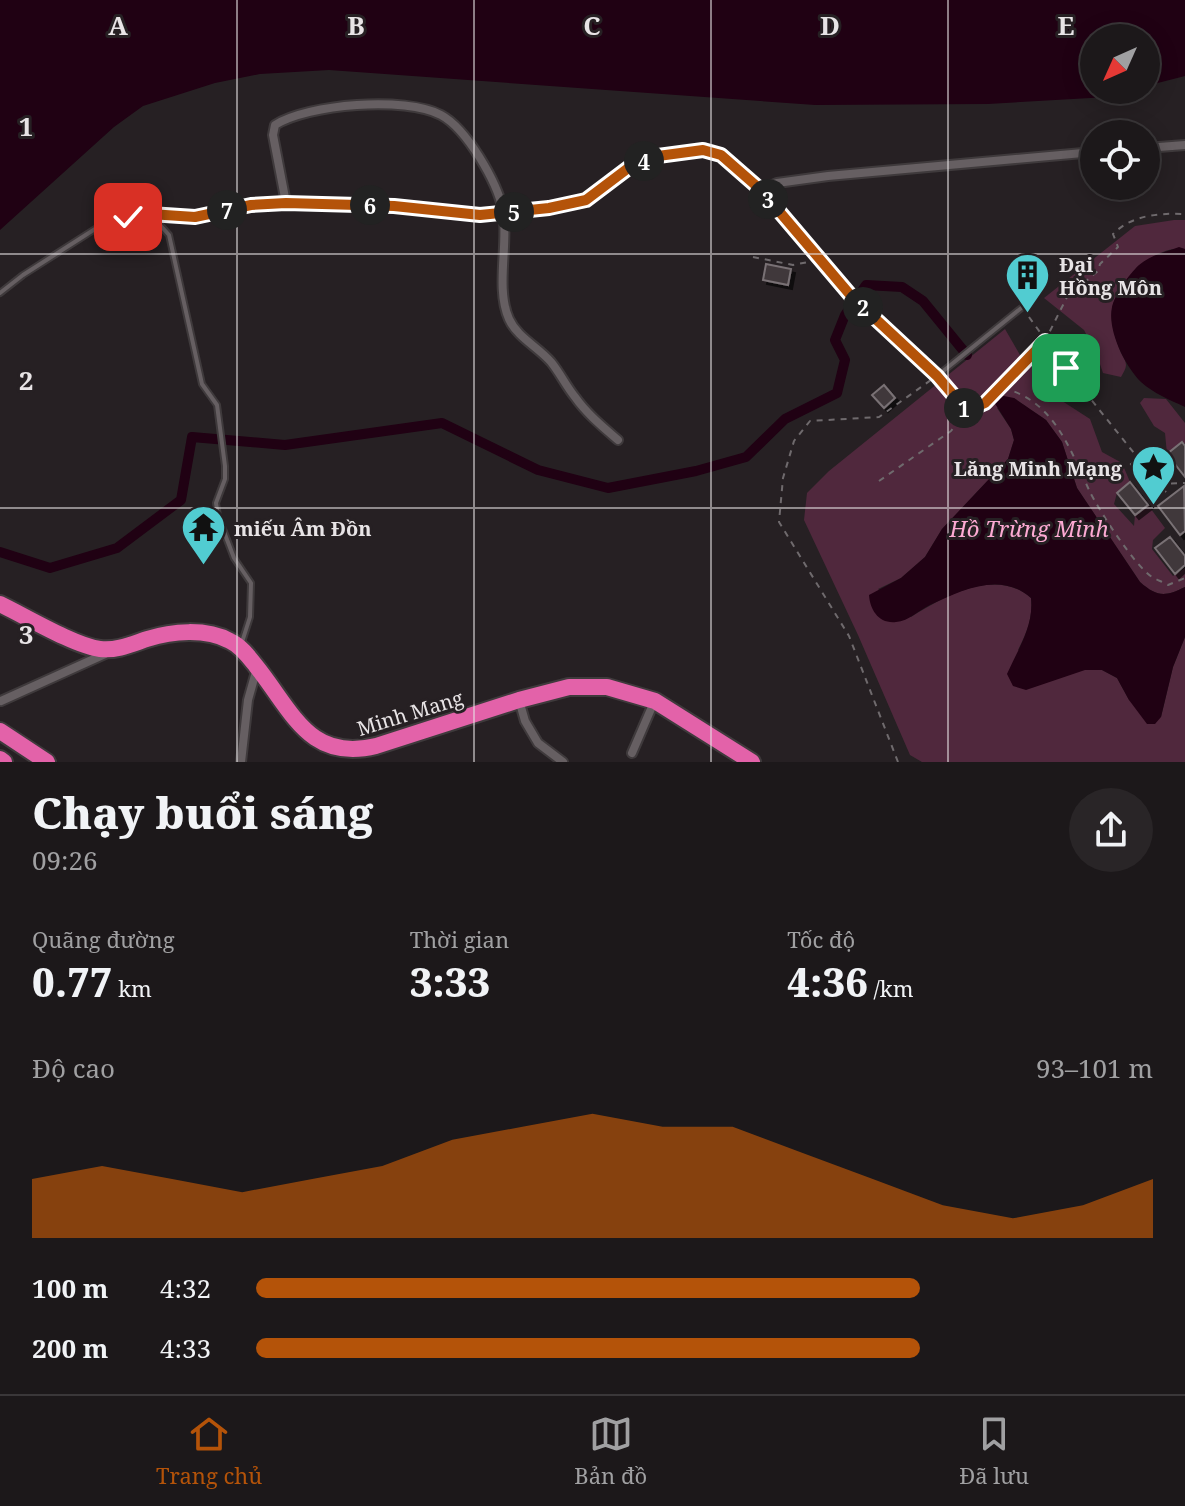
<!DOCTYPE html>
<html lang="vi">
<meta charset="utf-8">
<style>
:root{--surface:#1c181a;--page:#292527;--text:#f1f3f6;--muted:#a0a0a2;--line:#3a3739;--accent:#b45309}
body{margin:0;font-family:"Noto Serif",serif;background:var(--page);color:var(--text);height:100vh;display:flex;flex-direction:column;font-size:30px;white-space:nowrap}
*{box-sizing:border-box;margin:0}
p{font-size:26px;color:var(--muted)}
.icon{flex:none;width:44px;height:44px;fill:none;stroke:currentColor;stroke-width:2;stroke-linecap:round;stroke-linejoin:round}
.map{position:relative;height:762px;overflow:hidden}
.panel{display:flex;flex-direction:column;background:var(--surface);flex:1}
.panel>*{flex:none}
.needle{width:52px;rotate:225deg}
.buttons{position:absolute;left:1080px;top:24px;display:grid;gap:16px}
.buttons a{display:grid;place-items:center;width:80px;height:80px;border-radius:50%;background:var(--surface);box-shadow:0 4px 20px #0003,0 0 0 2px var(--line);font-size:40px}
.pin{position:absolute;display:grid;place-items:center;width:68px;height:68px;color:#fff;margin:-34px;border-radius:16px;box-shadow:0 4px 12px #0006}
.km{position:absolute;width:40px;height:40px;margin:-20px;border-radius:50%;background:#222;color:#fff;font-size:22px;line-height:40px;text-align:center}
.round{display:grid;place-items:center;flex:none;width:84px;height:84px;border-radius:42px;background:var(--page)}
.overview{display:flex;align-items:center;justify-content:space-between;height:136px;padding:0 32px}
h1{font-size:44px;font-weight:800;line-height:60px}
.metrics{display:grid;grid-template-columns:repeat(3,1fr);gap:12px;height:136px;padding:8px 32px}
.metrics div{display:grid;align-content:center}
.metrics b{font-size:40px;font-weight:800}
.metrics small{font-size:22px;font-weight:400}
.metrics p{font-size:22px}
.chart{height:224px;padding:16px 32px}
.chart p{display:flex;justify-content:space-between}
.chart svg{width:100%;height:144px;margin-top:8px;fill:var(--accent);opacity:.7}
ul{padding:0 32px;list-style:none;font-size:26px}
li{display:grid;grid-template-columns:128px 96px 1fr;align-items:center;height:60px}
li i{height:20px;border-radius:10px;background:var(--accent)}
.menu{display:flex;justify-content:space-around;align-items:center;height:112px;border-top:2px solid var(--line);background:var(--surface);font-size:22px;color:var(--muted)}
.menu a{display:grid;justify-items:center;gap:4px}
.menu .selected{color:var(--accent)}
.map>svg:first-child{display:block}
</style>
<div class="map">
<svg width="1185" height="762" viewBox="0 0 1185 762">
<defs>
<filter id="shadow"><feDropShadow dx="4" dy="4" stdDeviation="0" flood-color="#0009"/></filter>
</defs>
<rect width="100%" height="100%" fill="#262023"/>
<path fill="#50283d" d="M1174,220H1185V249C1157,243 1115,282 1112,310C1110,324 1116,340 1121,353C1123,357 1126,361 1126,365C1126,369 1123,373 1121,377L1103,373L1097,355L1084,330L1044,298L1135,226Z
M1005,329L1024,362L1048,365L1060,382L1059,399L1090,419L1102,452L1122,463L1130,482L1117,493L1114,504L1134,526L1135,515L1148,505L1165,528L1153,540L1152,549L1173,576L1185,568V587C1165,597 1157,597 1140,582L1077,488L1062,442L1046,420L1014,398L997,408L1011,429L1014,440L1008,459L942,529L925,557L901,578L878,589L911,617C944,596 996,567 1031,598C1033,618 1027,632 1018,650L1085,670H1102L1117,678L1129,700L1161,717L1173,667L1185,637V762H922L910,755L858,635L804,520L807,493L829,471Z
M1144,398L1166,399L1185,423V443L1167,454L1165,433L1154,426L1140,403Z"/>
<path fill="#200113" d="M0,0H1185V76L1146,86V38H1094V90H1132L1108,97L988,104L815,105L329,70L260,74L215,83L143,106L114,127L0,230Z
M1179,247L1185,249V407C1170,400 1153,393 1141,382C1125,366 1107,330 1112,307C1115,295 1129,274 1139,265C1151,255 1166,252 1179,247Z
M1004,396L1014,398L1046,420L1062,442L1077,488L1140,582C1157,597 1165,597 1185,587V637L1173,667L1161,717L1155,724H1147L1129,700L1117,678L1102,670H1085L1026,690L1013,686L1007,674C1018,649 1034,626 1031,598C1001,571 961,590 930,605C919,610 909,621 896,622C879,624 870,610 869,595L901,578L925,557L942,529L1008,459L1014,440L1011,429L994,402L997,397Z"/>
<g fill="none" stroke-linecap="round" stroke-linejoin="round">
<path stroke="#200113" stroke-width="10" d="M0,552L50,568L117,548L181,500L192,437L285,445L442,423L538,470L608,488L696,471L746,457L785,419L837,393L845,360L835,340L845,315L866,285L902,287L923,301L967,355"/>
</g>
<path fill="#3f383b" stroke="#797174" stroke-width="2" filter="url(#shadow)" d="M766,264L791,269L788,285L763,280Z
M1073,362L1084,376L1070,387L1059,373Z
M884,385L895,398L884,408L872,395Z
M1182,442L1185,446V477L1167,454Z
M1145,452L1154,462L1140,475L1131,464Z
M1130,482L1148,505L1135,515L1117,493Z
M1184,486L1185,531L1180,535L1158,506Z
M1170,537L1185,556V565L1175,574L1155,548Z"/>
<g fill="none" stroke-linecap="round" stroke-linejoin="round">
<defs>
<path id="lane" d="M152,216L169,235L202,384L217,405L225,466V479L216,503L218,516L234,558L251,583L250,617L242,642
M0,293L23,275L106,222L150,214L195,217L268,204L394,206L480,215L549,208L586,200L631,166L658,156L703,150L721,155L761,190L852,297L937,376L1030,301"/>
<path id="street" d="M1146,148L1185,145
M761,190L777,183L828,176L1094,152
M286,203L273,135L275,125C308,104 405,96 441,115C467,129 497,182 503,210C509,242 495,288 509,319C517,337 538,347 551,362C560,373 566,386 575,397C587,414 603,427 618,440
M519,700L525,721L538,743L563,762
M1,701L105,654
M632,753L654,702
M241,762L248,700L257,668"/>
<path id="highway" d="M0,604C25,616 75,646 100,649C117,651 132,644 147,639C172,631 206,628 230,641C241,646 249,657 256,666C293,712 309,762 376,746L519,700L569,687H607L655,701L752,762
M0,731L47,762
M0,759L4,762"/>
</defs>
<use href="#lane" stroke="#3f3a3c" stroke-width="8"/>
<use href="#street" stroke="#3f3a3c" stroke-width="12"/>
<use href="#highway" stroke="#3f3a3c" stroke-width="20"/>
<path stroke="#6f6a6d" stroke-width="2" stroke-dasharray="6 6" stroke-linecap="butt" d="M753,257L793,265L813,261
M1029,317L1066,368
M942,381L967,411L985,403L1006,384L1045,341L1067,297L1098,271L1100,264L1118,247L1113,234C1132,215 1158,213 1185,214
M1077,382L1138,458
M1003,388C1055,401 1070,450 1090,492C1100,512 1135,566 1152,577C1157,580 1163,582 1168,585L1185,578
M1147,469L1170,497
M879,481L951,431L966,412
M1159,484L1185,483
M898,762L849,636L779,522L783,478L794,441L810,421L879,417L931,380"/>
<use href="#lane" stroke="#665f62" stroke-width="4"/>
<use href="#street" stroke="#665f62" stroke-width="8"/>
<use href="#highway" stroke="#e362a9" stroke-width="16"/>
</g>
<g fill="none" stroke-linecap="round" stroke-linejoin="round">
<defs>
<path id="route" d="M128,217L150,214L195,217L251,205L286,203L394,206L480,215L549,208L586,200L631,166L658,156L703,150L721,155L761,190L852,297L937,376L967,411L985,403L1045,341L1066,368"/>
</defs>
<use href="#route" stroke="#fff" stroke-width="16"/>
<use href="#route" stroke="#b45309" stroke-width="10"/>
</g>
<path fill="none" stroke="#e8e4e6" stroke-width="2" stroke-opacity="0.55" d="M237,0V762M474,0V762M711,0V762M948,0V762M0,254H1185M0,508H1185"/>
<defs>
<symbol id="building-pin" viewBox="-11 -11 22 30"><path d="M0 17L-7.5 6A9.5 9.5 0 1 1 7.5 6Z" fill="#51ccd1" stroke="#262023"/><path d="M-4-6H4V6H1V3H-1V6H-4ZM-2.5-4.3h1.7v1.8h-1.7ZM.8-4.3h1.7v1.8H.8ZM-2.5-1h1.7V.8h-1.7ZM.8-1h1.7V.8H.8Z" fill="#111"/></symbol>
<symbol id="sight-pin" viewBox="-11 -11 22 30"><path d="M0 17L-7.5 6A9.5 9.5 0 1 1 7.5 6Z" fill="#51ccd1" stroke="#262023"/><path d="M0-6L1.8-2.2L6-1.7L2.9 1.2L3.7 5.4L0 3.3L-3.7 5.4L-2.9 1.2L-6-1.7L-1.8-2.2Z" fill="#111"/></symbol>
<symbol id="temple-pin" viewBox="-11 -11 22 30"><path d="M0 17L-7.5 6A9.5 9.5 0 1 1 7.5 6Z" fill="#51ccd1" stroke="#262023"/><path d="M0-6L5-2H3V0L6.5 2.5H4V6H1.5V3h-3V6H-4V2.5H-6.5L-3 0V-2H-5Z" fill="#111"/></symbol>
</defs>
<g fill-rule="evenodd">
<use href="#building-pin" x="1002" y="250" width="51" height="69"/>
<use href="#sight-pin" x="1128" y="442" width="51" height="69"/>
<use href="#temple-pin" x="178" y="502" width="51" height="69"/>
</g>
<g text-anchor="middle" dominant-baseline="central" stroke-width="6" stroke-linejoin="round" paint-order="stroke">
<g font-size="20" font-weight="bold" fill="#e8e4e6" stroke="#262023" text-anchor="start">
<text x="1059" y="264">Đại<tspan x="1059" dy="23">Hồng Môn</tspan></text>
<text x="1122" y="468" text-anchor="end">Lăng Minh Mạng</text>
<text x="234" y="528">miếu Âm Đồn</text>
</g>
<g font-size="20" fill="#e8e4e6" stroke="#262023">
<text transform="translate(410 713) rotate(-17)">Minh Mang</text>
</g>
<g font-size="22" font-style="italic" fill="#fdaad3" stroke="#262023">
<text x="1029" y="528">Hồ Trừng Minh</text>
</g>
</g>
<g font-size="26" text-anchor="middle" font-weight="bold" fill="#e8e4e6" stroke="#262023" stroke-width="6" stroke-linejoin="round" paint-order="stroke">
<text x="118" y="35">A</text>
<text x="356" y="35">B</text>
<text x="592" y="35">C</text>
<text x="830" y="35">D</text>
<text x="1066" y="35">E</text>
<text x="26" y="136">1</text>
<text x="26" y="390">2</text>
<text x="26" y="644">3</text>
</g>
</svg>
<div class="buttons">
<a><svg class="needle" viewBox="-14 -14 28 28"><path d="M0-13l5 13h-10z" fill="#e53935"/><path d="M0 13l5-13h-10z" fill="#a0a0a2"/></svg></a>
<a><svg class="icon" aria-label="locate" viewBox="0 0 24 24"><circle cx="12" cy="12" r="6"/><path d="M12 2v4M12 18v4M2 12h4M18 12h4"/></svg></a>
</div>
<div class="pin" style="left:1066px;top:368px;background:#1e9e55"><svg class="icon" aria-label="arrive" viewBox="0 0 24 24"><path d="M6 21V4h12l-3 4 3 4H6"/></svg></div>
<div class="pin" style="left:128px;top:217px;background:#d93025"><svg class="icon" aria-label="check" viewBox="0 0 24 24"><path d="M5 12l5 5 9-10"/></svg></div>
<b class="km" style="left:964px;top:408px">1</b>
<b class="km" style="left:863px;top:307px">2</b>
<b class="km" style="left:768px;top:199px">3</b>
<b class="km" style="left:644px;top:161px">4</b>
<b class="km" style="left:514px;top:212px">5</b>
<b class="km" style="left:370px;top:205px">6</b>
<b class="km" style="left:227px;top:210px">7</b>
</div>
<section class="panel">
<div class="overview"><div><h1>Chạy buổi sáng</h1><p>09:26</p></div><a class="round"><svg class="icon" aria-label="share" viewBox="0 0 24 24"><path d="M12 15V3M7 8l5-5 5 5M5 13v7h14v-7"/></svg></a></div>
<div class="metrics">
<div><p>Quãng đường</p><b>0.77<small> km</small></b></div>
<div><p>Thời gian</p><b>3:33</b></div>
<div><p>Tốc độ</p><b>4:36<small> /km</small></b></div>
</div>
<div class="chart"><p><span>Độ cao</span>93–101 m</p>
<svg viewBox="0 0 160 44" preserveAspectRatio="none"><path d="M0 44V26L10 22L20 26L30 30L40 26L50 22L60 14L70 10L80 6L90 10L100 10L110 18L120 26L130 34L140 38L150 34L160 26V44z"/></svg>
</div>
<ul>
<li><b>100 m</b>4:32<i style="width:74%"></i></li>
<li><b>200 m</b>4:33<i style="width:74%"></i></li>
</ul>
</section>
<nav class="menu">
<a class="selected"><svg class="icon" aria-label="home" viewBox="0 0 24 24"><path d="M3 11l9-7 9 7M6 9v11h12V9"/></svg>Trang chủ</a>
<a><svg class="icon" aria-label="map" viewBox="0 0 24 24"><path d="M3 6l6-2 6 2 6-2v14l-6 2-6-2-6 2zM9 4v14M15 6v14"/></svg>Bản đồ</a>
<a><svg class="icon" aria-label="saved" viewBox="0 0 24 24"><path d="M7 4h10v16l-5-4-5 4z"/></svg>Đã lưu</a>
</nav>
